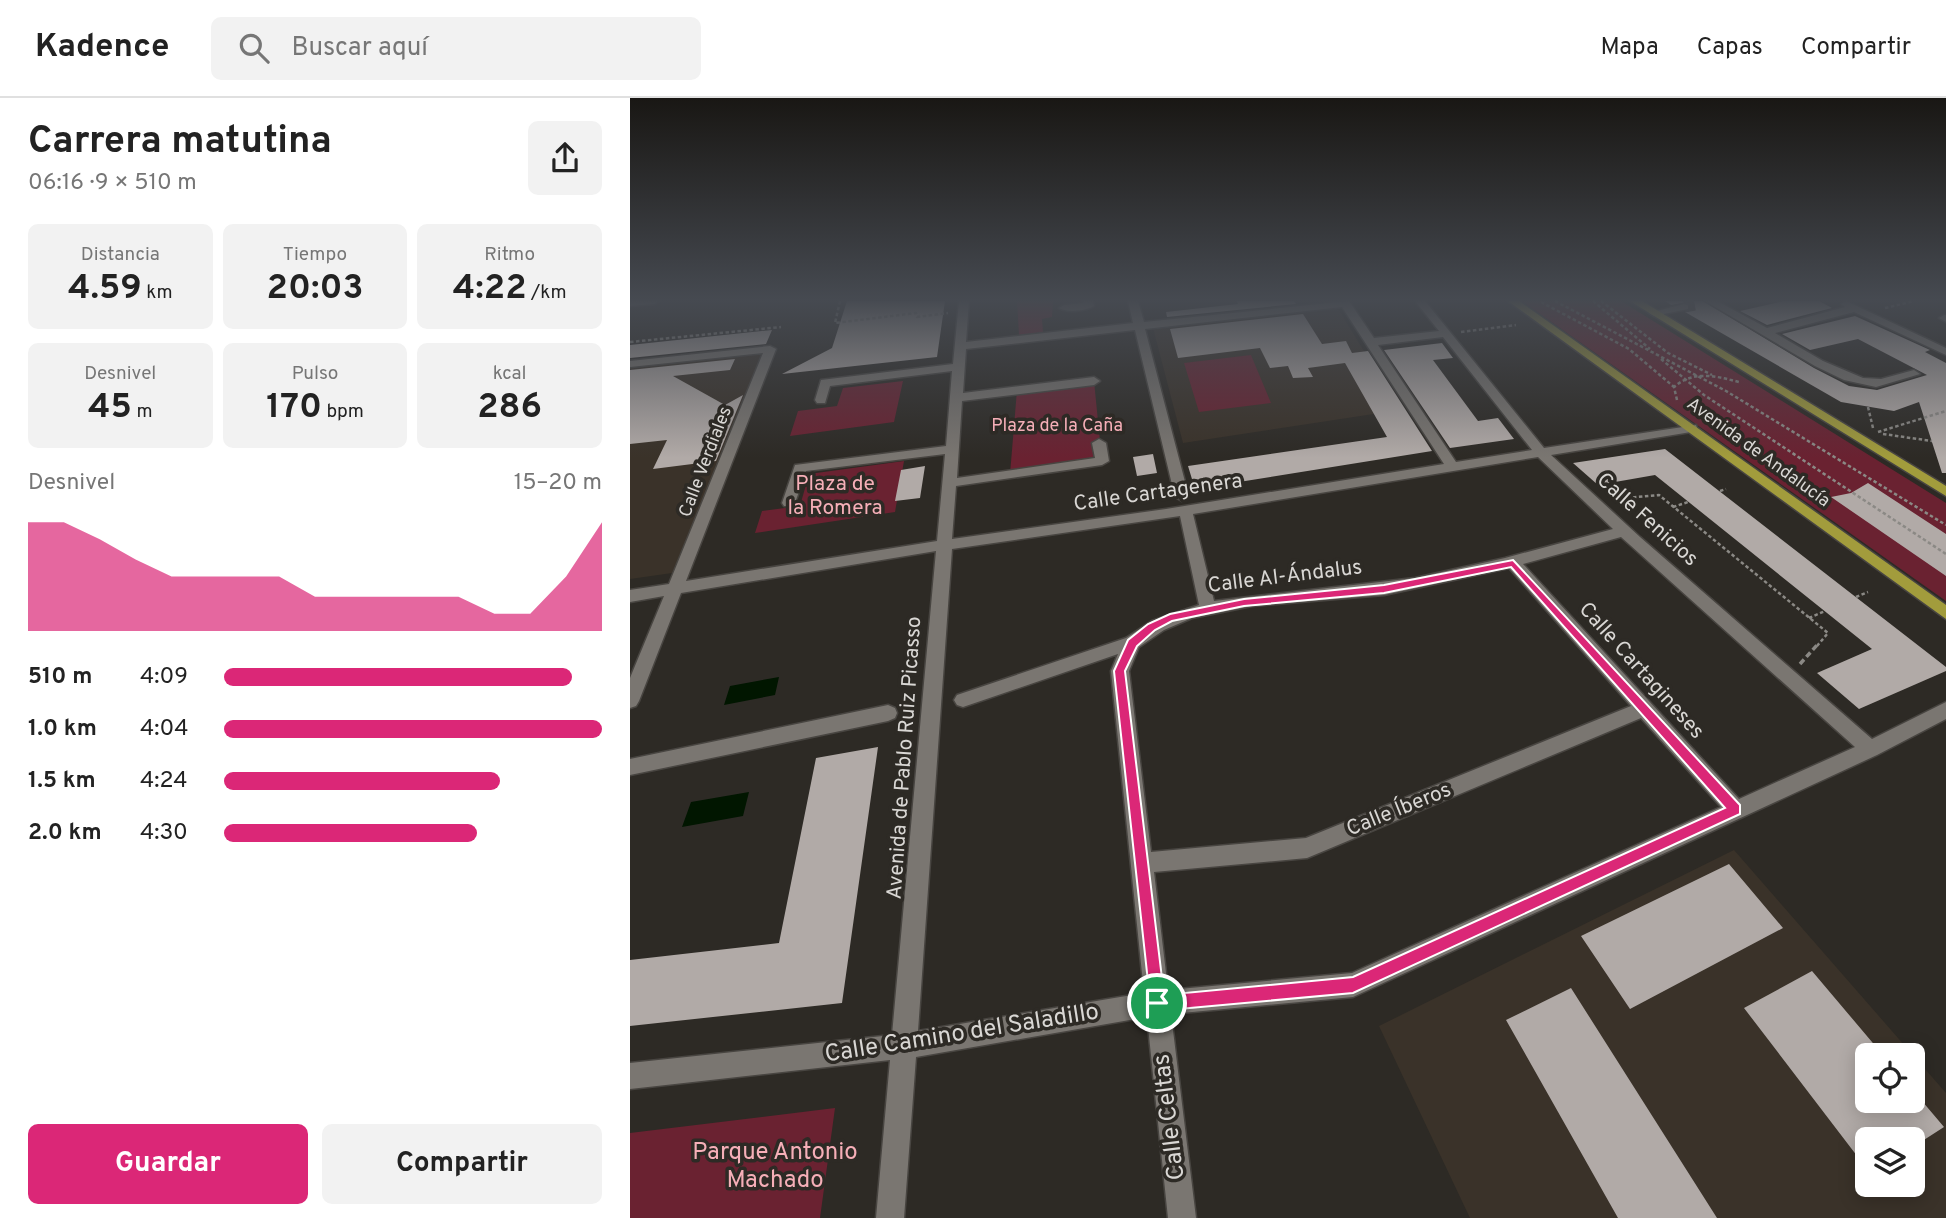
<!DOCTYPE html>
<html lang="es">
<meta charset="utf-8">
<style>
:root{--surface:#fff;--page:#f2f2f2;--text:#222;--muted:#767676;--line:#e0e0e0;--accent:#db2777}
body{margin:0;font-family:Overpass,sans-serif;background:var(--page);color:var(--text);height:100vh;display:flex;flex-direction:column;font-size:26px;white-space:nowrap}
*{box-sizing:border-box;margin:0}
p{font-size:23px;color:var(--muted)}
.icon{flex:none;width:38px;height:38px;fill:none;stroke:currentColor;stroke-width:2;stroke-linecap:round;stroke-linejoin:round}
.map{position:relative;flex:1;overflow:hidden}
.drawer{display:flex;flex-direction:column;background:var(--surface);width:630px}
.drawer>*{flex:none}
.fabs{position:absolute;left:1225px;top:945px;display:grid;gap:14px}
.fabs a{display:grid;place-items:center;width:70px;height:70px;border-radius:10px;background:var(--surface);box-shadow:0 4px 18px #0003;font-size:35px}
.pin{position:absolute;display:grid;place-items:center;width:60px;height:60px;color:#fff;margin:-30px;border:4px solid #fff;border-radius:50%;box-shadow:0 2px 7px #0007}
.round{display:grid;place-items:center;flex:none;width:74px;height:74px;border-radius:10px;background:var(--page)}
.summary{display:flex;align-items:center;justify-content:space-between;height:119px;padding:0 28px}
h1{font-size:38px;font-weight:700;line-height:52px}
.metrics{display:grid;grid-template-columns:repeat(3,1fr);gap:10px;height:119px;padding:7px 28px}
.metrics div{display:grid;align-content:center;border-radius:10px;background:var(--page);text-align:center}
.metrics b{font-size:35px;font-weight:700}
.metrics small{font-size:19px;font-weight:400}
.metrics p{font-size:19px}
.chart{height:196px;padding:14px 28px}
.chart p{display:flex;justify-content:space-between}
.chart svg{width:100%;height:126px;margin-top:7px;fill:var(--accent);opacity:.7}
.cta{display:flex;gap:14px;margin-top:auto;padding:14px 28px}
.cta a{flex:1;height:80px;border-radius:10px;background:var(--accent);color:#fff;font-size:28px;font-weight:700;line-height:80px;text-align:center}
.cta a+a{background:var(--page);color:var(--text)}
ul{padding:0 28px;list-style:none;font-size:23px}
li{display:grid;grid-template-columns:112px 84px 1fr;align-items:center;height:52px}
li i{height:18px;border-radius:9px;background:var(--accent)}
header{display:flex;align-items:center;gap:42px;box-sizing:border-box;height:98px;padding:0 35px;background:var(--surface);border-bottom:2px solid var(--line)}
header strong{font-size:33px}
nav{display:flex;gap:38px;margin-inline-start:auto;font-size:24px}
.search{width:490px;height:63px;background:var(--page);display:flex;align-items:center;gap:18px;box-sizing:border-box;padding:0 24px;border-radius:10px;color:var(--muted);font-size:26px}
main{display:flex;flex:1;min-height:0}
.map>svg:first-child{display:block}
</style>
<header>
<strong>Kadence</strong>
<div class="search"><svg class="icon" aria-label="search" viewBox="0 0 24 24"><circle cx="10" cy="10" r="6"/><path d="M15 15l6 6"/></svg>Buscar aquí</div>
<nav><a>Mapa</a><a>Capas</a><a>Compartir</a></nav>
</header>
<main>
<section class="drawer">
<div class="summary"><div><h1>Carrera matutina</h1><p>06:16 · 9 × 510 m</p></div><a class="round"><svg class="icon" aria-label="share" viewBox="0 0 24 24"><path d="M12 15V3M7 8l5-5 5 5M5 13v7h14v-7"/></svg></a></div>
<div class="metrics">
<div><p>Distancia</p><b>4.59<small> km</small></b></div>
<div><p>Tiempo</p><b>20:03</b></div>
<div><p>Ritmo</p><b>4:22<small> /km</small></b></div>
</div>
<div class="metrics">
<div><p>Desnivel</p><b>45<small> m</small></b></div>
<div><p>Pulso</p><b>170<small> bpm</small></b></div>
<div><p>kcal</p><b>286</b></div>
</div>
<div class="chart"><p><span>Desnivel</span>15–20 m</p>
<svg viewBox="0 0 160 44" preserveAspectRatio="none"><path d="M0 44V6L10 6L20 12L30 19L40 25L50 25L60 25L70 25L80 32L90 32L100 32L110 32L120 32L130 38L140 38L150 25L160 6V44z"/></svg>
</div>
<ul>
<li><b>510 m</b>4:09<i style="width:92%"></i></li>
<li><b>1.0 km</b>4:04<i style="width:100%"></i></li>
<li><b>1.5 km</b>4:24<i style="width:73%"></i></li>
<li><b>2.0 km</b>4:30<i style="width:67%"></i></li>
</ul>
<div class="cta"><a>Guardar</a><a>Compartir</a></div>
</section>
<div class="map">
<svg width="1316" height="1120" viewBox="0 0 1316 1120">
<rect width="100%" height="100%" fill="#2d2a25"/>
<path fill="#3a3229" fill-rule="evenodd" d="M707,209L770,312L553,345L523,230Z
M135,253L42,475L0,481V269Z
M1104,752L1316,995V1120H840L749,928ZM1237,957H1283V1003H1237ZM1237,1041H1283V1087H1237Z"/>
<path fill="#6a2231" d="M387,203H436L423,204L422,219L412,221L413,234L389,237Z
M892,203H991L1316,405V503Z
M621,257L641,305L569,314L554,265Z
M273,283L264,324L160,338L168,313L207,308L213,290Z
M464,283L472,363L380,376L387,292Z
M274,363L265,414L125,435L132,413L170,408L179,376Z
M205,1010L190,1120H0V1035Z"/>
<path fill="#011600" d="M149,579L145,597L94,607L100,588Z
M119,694L113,718L52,729L61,704Z"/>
<path fill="#b1aaa7" d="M217,203H315L307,259L152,276L202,250Z
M607,203H664L666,206L537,219L536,214L608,206Z
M1035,203H1073L1184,270L1219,288L1247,292L1297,277L1228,241L1180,252L1152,236L1225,218L1300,252L1295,254L1316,265V375H1312L1289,304L1264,313L1211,304L1055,214L1060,213L1059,204L1041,207Z
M1154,203H1189L1202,210L1137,227L1110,213Z
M673,216L692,246L716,243L722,255L738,253L802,353L565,391L558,368L757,339L715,265L678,270L683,279L663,280L658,268L640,270L630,250L548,260L540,231Z
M142,232L136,246L0,260V247Z
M812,245L823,260L803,262L848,323L868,320L884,341L820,350L754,252Z
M105,261L100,272L43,278L95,307L113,297L86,363L23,371L37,342L0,346V272Z
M1035,351L1316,569V573L1229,611L1187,575L1242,551L1025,377L968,387L943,365Z
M523,356L527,375L507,378L503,359Z
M295,368L290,400L265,403L271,372Z
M1238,385L1316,436V478L1201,399L1221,395Z
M248,649L212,905L0,928V862L149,845L186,660Z
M1099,766L1153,830L1000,911L951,838Z
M1182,873L1253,957H1237V1003H1292L1314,1029L1283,1049V1041H1237V1071L1114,910Z
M941,890L1087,1120H988L876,922Z"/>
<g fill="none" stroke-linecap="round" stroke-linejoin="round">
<path stroke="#47443f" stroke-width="11" stroke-dasharray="11 6" stroke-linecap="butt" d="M1054,209L1070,206"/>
<defs>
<path id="minor" d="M0,203H29L24,206L0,208Z
M329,203H339L336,244L503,225L498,203H508L514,224L719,203L744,240L809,233L785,203H795L914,350L1066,327L1067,330L1061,334L921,357L1010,439L1242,641L1316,604V621L1247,657L723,899L541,916L566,1120H538L517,919L286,959L274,1120H246L260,962L0,991V965L262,937L306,453L51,495L9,603L6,608L0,610V580L34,498L0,504V492L39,486L133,255L0,269V263L140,248L146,251L56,483L307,443L315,356L176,373L164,408H154L152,405L165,367L316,348L322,273L200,288L195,305H187L185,302L191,282L323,266ZM712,209L814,366L536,411L322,441L326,388L472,367L479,363L476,345L469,341L462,345L465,360L327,380L332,303L464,287L470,283L464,279L333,295L336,251L505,232L545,399L552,403L559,399L515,231ZM813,239L902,352L826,364L748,247ZM908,359L983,431L875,460L785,480L584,503L563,416ZM550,418L569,507L522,523L496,540L327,597L324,602L327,607L333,609L488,556L481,573L514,895L288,933L322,451ZM991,439L1000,447L1225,649L1109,701L893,466ZM879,470L1001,608L676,740L521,754L499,573L509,549L534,532L562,520L622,508L754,497ZM1011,620L1091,709L722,875L538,892L524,774L677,760Z
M453,203H463L464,208C456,213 437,215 429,210L434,207L453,205Z
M1075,203H1087L1137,230L1215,209L1211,206L1216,203L1316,250V257L1224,214L1145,235L1193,263L1233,280L1251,281L1284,272L1290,276L1246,289L1214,282L1185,268Z
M1054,206L1058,207V211L1024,218L1019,215Z
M1314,217H1316V224L1309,220Z
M258,607L265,610L267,615L265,620L258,623L0,677V661Z"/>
<path id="major" d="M878,203H889L1316,507V521Z
M1000,203H1012L1316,388V398Z"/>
</defs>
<use href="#minor" stroke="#484541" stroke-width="3"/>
<use href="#major" stroke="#484541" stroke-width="3"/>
<path stroke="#8b8985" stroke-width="2.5" stroke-dasharray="3.5 2.5" stroke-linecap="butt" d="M210,203L205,225L286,215L287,219L318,215
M925,203L1096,293L1316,427
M963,203L1020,251
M971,203L1038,255L1082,277
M911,204L999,251L1044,289
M1255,210L1284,203
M831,234L886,227
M0,244L151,229
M1031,261L1074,297L1316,456
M1047,302L1044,289C1063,272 1086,278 1109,284
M1238,309L1243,330
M1248,334L1316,313
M1253,336L1302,343
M1090,393L1096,391
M985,401L1029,397L1198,535L1187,548
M1043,409L1058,404
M1226,499L1238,494
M1179,520L1195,513"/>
<path stroke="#8b8985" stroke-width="3.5" stroke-dasharray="6 3.5" stroke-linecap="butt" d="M1170,566L1188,546"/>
<use href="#minor" fill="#7a7671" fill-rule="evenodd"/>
<use href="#major" fill="#a29c3c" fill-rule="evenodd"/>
</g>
<linearGradient id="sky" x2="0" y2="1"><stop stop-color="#191714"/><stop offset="0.56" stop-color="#464a51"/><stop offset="1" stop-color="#464a51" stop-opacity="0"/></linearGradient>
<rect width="1316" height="360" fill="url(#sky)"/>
<path fill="#db2777" stroke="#fff" stroke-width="2" fill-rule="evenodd" d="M883,462L1110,707V716L723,895L527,913L521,911L484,573L498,542L518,526L540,516L614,501L754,487ZM881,469L1095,710L723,879L534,897L495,573L507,548L525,532L542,523L614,508L754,495Z"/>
<g text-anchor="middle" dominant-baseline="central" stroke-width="7" stroke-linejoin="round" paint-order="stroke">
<g font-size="18" fill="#f6afb8" stroke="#2d2a25">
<text x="427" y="328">Plaza de la Caña</text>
</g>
<g font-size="18" fill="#d9d7d4" stroke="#2d2a25">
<text transform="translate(1128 355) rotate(36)">Avenida de Andalucía</text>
<text transform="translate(76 364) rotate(-69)">Calle Verdiales</text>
</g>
<g font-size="21" fill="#f6afb8" stroke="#2d2a25">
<text x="205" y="386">Plaza de<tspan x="205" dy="24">la Romera</tspan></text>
</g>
<g font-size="21" fill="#d9d7d4" stroke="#2d2a25">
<text transform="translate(528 395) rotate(-8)">Calle Cartagenera</text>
<text transform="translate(1017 422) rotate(42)">Calle Fenicios</text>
<text transform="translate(655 479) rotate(-7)">Calle Al-Ándalus</text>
<text transform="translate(1011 573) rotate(48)">Calle Cartagineses</text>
<text transform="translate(275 660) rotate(-86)">Avenida de Pablo Ruiz Picasso</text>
<text transform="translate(769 712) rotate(-22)">Calle Íberos</text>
</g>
<g font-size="24" fill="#d9d7d4" stroke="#2d2a25">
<text transform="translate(332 936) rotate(-9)">Calle Camino del Saladillo</text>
<text transform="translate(540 1019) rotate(-97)">Calle Celtas</text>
</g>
<g font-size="24" fill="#f6afb8" stroke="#2d2a25">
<text x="145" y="1055">Parque Antonio<tspan x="145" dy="28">Machado</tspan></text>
</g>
</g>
</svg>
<div class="fabs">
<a><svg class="icon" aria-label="locate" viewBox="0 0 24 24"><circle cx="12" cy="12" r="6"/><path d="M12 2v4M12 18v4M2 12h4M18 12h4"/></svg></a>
<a><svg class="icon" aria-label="layers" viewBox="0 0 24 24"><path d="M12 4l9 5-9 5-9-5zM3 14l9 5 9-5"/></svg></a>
</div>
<div class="pin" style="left:527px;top:905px;background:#1e9e55"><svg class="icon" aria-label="arrive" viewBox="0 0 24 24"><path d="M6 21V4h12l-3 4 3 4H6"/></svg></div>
</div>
</main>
